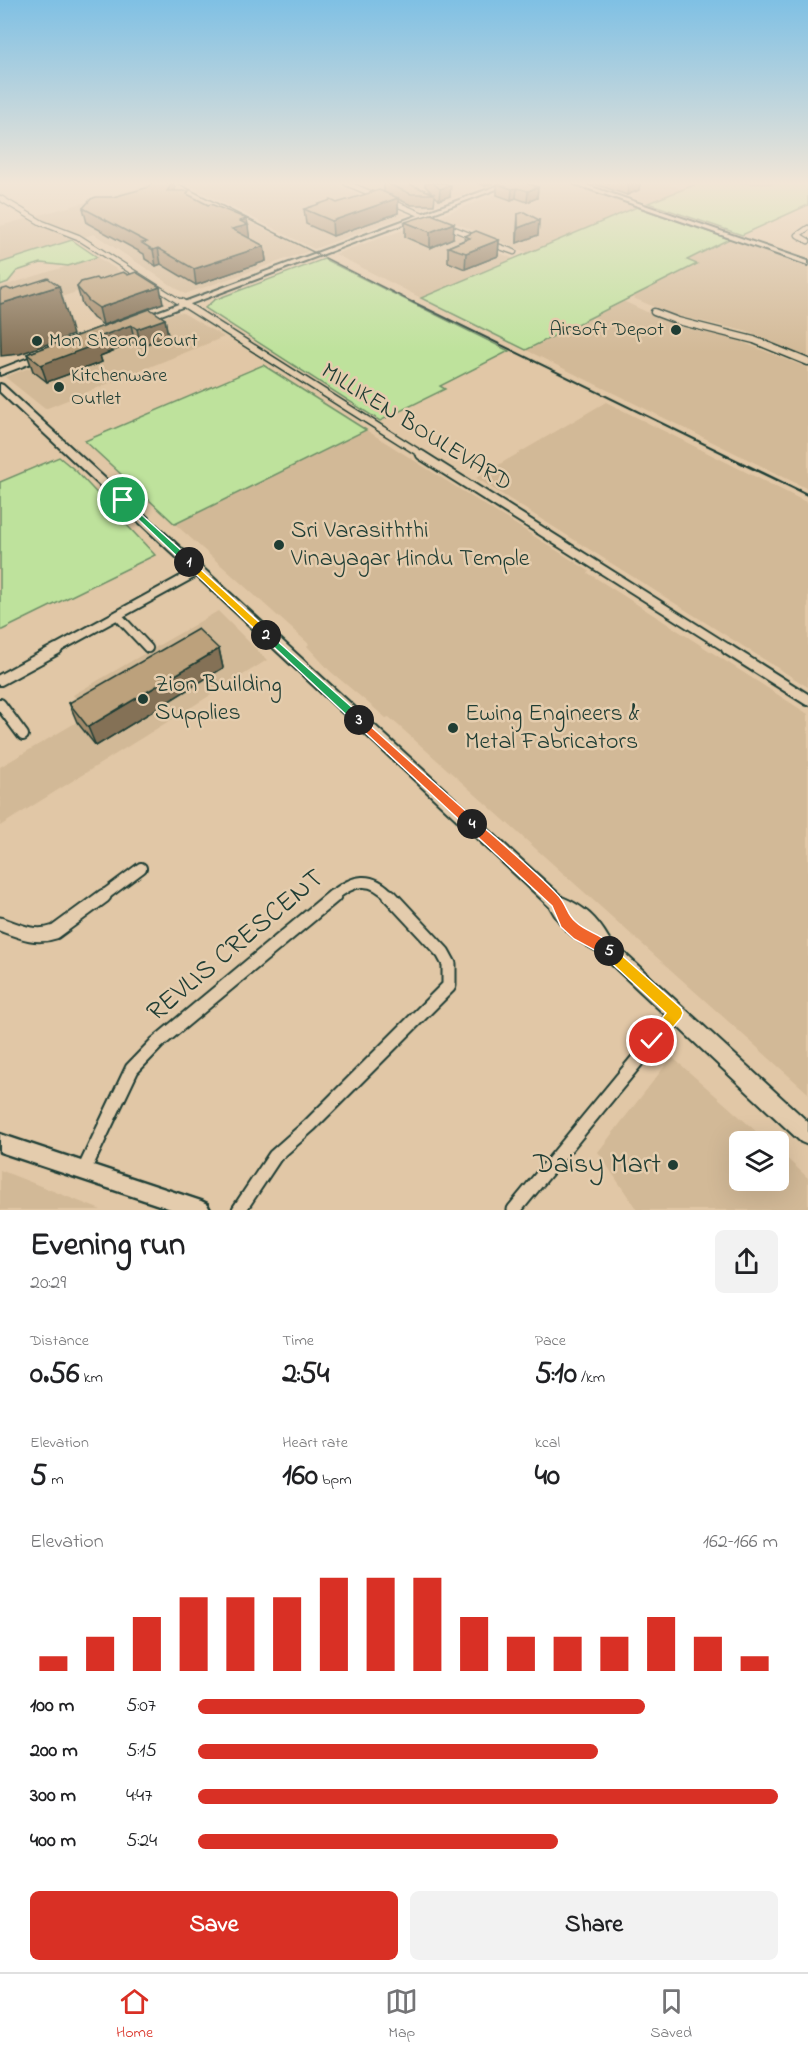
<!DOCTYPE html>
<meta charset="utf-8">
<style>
:root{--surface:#fff;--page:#f2f2f2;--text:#202124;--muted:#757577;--line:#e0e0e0;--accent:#d93025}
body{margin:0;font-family:"Indie Flower",sans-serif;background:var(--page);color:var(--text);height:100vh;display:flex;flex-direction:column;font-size:22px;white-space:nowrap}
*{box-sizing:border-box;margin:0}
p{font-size:20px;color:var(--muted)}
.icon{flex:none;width:33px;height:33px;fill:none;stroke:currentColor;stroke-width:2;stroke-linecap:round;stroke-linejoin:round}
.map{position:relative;height:1210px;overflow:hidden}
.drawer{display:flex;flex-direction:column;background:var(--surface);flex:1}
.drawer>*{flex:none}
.buttons{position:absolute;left:729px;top:1131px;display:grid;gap:12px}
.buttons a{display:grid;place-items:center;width:60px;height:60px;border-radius:9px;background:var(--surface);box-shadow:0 6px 24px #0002;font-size:30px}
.pin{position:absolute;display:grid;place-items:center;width:51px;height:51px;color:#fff;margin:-26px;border:3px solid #fff;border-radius:50%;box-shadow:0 2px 6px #0007}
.km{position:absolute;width:30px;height:30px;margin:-15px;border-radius:50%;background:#222;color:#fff;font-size:16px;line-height:30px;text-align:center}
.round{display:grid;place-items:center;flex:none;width:63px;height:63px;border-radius:9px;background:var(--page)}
.overview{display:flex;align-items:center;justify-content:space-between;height:102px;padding:0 30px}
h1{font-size:33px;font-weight:700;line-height:45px}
.metrics{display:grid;grid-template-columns:repeat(3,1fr);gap:9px;height:102px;padding:6px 30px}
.metrics div{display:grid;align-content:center}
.metrics b{font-size:30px;font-weight:700}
.metrics small{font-size:16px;font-weight:400}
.metrics p{font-size:16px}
.chart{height:168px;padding:12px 30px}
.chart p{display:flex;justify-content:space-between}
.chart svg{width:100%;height:108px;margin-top:6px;stroke:var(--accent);stroke-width:6}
.action{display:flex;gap:12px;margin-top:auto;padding:12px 30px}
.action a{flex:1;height:69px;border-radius:9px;background:var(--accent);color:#fff;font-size:24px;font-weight:700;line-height:69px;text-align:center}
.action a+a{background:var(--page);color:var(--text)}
ul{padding:0 30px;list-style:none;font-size:20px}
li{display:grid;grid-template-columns:96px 72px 1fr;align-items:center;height:45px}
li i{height:15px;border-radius:8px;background:var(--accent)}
.tab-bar{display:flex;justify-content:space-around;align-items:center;height:84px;border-top:2px solid var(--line);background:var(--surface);font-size:16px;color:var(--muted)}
.tab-bar a{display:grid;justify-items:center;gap:3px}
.tab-bar .selected{color:var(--accent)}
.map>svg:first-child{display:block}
</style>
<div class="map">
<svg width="808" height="1210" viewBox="0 0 808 1210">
<rect width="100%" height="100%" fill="#e1c7a6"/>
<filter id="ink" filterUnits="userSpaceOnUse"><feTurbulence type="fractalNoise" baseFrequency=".0167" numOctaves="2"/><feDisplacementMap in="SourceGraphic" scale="12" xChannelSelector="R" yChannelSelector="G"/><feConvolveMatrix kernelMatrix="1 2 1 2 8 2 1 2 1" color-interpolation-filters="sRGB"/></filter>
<g filter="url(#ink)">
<path fill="#d2b997" d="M155,183H169L309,251L185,294L94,234L0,263V226Z
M184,183H333L408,215L314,249Z
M357,183H495L422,209Z
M527,183H564L637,207L528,253L441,217L442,215Z
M589,183H664L683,189L648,203Z
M426,222L514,259L421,298L335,254Z
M729,239L808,268V357L745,331L673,315L631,297L696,264L686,260Z
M97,257L126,275L0,318V287Z
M623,301L679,327L734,339L808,368V489L526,350Z
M178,312L183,313L224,337L45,409L5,377Z
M606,402L808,503V687L476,478Z
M366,430L589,571L588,573L808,714V1093L389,717L386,718L330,671L307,646L309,644L175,524Z
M218,611L267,660L0,826V767L89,715L73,695Z
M672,1057L767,1141L740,1142V1180H778L779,1151L808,1178V1210H637L598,1152Z
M0,1170L101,1210H0Z"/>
<path fill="#bee29c" stroke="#6e9068" stroke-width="1.5" d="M699,183H808V205L742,235L648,203Z
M637,207L729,239L687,260L697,264L526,350L421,298Z
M72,240L97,257L68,266L41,263L17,271L8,282L0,285V263Z
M324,259L509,351L440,386L445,389L380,421L205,308L214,300Z
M263,365L366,430L175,524L85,441Z
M59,457L76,471L155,555L0,631V482Z"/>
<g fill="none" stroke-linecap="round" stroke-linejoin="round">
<defs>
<path id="minor-far4" d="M346,183L430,218
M0,198L42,223L78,237L183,304
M444,225L477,238
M808,228L798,235L808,241
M489,243L514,252"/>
<path id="minor-far3" d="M181,302L424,456
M654,312L678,321L754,340L808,362"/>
<path id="minor-far2" d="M421,455L730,650
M118,616L148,648
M54,650L198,571"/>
<path id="minor-far1" d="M727,649L808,700
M0,680L57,649
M0,704L23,735
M102,897L141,868
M332,897C354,879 371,875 391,897"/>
<path id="minor" d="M0,924C19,931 35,939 55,932L104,896
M84,1170L132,1069L157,1043L334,896
M239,1210L275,1156L310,1125L449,986V964L443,953L390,896
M514,1210L676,1013"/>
<path id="tertiary" d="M0,1134L201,1201L207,1204L210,1210H174L0,1152Z"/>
<path id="secondary" d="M505,183H513L145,321L138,319Z
M572,183H580L808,261V265Z
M44,352L48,355L47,357L0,375V369Z
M0,384L3,385L562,897C584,906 597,918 609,939L808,1122V1145L801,1142L597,951C575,940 562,929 550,907L0,392Z"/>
</defs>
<use href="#minor-far4" stroke="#1f3d34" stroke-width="7"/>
<use href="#minor-far3" stroke="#1f3d34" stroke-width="9"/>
<use href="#minor-far2" stroke="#1f3d34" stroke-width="12"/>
<use href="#minor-far1" stroke="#1f3d34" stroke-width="14"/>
<use href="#minor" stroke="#1f3d34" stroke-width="17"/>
<use href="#tertiary" stroke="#1f3d34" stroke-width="5"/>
<use href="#secondary" stroke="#1f3d34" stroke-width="4"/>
<use href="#minor-far4" stroke="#e4ccad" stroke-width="4.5"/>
<use href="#minor-far3" stroke="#e4ccad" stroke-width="6"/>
<use href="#minor-far2" stroke="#e4ccad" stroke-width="8"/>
<use href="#minor-far1" stroke="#e4ccad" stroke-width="10"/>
<use href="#minor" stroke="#e4ccad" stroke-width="13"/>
<use href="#tertiary" fill="#e4ccad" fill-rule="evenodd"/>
<use href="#secondary" fill="#e4ccad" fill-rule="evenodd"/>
<path stroke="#1f3d34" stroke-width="1.5" d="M177,183L416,304"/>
<path stroke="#1f3d34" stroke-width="2" d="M413,302L729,456"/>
<path stroke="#1f3d34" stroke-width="3" d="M725,455L808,495"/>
</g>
<path fill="#a28a6b" stroke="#1f3d34" stroke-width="1.5" d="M384,183H406L432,193L425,186V183H444L450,196L439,200L435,196L434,205H411L398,199V213L333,236L306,224L304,209L337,203L384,192Z
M477,183H493L485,186Z
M592,183H640L639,190L627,195Z
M497,184L538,187L537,198L527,202L516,198L511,200L497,195Z
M175,191L190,196L208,205L247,219L249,238L264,246L266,261L196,285L161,264L156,266L145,259L144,254L87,223L83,208L113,197Z
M518,214L539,220L538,235L517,243V230Z
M405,222L453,238L430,248L405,237Z
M465,236L499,240L498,256L465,269L448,262V247L464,240Z
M98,280L163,303L103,325L93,318L82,304L77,287Z
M150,309L165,319L168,336L141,346L135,342L100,356L102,362L47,382L33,371L27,354Z
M219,649L223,668L96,746L77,722L69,703Z"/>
<path fill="#847157" stroke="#1f3d34" stroke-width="1.5" d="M172,183H174L176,195L167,191Z
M485,183H493L485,186Z
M629,183H640L639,190L627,195Z
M451,185L450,196L439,200L440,189Z
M538,187L537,198L527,202L528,191Z
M517,188L516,198L511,200L512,189Z
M398,198V213L333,236L332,221Z
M247,219L250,240L232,229L240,221Z
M539,220L538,235L517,243L518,228Z
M454,223L453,238L430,248V232Z
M499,240L498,256L465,269L466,253Z
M264,246L266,261L196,285L194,269Z
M158,248L161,264L156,266L153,250Z
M59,286L73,335L20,354L1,356L0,304Z
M160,287L163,303L103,325L99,308Z
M165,319L168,336L141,346L137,329Z
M131,325L135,342L100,356L102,362L47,382L41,365L91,340Z
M219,649L223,668L96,746L88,727Z"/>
<path fill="#bca17c" stroke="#1f3d34" stroke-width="1.5" d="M152,183H172L167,191H189L187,194L208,205L211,204L247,219L240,221L248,225L232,229L264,246L194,269L158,248L153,250L142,243L147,242L83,208L91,199L96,197H113L146,188Z
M386,183H406L435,194H411Z
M433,183H444L451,185L440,189Z
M501,183H526L538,187L528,191L517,188L512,189L497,184Z
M379,190L398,198L332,221L304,209L331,200L337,203Z
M524,212L539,220L518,228V214Z
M431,214L454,223L430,232L405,222Z
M476,231L499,240L466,253L448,247L470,238L465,236Z
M123,272L128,275L136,272L160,287L99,308L89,301L77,287L81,282L96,278L98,280Z
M48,278L59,286L0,304V290L7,288L11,290Z
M150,309L165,319L137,329L131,325L91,340L97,344L41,365L27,354Z
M198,629L219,649L88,727L69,703Z"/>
</g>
<linearGradient id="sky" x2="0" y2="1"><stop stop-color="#7fc0e4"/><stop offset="0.52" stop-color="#f2e6d7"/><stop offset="1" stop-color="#f2e6d7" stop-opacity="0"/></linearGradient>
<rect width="808" height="352" fill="url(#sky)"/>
<path fill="#22a559" stroke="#fff" stroke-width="1.5" d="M123,498L192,560V564H185L120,502V499Z"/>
<path fill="#f5b400" stroke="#fff" stroke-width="1.5" d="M189,559L270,632V637H263L185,564V560Z"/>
<path fill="#22a559" stroke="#fff" stroke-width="1.5" d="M266,631L363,717V723H355L263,637L261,635Z"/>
<path fill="#f0652b" stroke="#fff" stroke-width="1.5" d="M359,716L477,821V828H468L355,723L354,720Z"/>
<path fill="#f0652b" stroke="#fff" stroke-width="1.5" d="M472,819C480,822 555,890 561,899C567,907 568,916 576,922C587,933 609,936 616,951L614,956L609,958L574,939L561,927L552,906L468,828L466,824Z"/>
<path fill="#f5b400" stroke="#fff" stroke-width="1.5" d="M609,944L681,1008L683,1013L681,1018L657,1046L652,1048L647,1046L645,1041L666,1013L604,956L602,951L604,946Z"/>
<g fill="#1f3d34" stroke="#e4ccad" stroke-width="2">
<circle cx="676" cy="330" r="6"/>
<circle cx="37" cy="341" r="6"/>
<circle cx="59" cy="387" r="6"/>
<circle cx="279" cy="545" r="6"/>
<circle cx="143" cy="699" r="6"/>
<circle cx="453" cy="728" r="6"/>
<circle cx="673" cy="1165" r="6"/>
</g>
<g text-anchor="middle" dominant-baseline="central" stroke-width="5" stroke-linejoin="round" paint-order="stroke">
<g font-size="20" fill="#1f3d34" stroke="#e4ccad" text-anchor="start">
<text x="664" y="330" text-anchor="end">Airsoft Depot</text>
<text x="49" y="341">Mon Sheong Court</text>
<text x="71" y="376">Kitchenware<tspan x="71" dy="23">Outlet</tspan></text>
</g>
<g font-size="24" fill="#1f3d34" stroke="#e4ccad">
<text transform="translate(416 428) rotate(32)">MILLIKEN BOULEVARD</text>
</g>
<g font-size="24" fill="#1f3d34" stroke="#e4ccad" text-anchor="start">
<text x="291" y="531">Sri Varasiththi<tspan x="291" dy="28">Vinayagar Hindu Temple</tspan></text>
<text x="155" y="685">Zion Building<tspan x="155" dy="28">Supplies</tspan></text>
<text x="465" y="714">Ewing Engineers &amp;<tspan x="465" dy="28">Metal Fabricators</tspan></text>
</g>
<g font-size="28" fill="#1f3d34" stroke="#e4ccad">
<text transform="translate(236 946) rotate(-40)">REVLIS CRESCENT</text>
</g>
<g font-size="28" fill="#1f3d34" stroke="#e4ccad" text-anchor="end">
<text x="661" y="1165">Daisy Mart</text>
</g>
</g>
</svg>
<div class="buttons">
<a><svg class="icon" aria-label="layers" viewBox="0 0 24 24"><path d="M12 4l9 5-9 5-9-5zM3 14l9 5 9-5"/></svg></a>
</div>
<div class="pin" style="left:123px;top:500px;background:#1e9e55"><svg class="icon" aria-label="arrive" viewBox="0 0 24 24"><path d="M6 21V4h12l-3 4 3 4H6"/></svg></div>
<div class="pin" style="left:652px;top:1041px;background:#d93025"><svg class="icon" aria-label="check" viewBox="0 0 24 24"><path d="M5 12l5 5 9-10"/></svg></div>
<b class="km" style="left:189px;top:562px">1</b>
<b class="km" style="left:266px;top:635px">2</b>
<b class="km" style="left:359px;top:720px">3</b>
<b class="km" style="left:472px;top:824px">4</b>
<b class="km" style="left:609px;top:951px">5</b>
</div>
<section class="drawer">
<div class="overview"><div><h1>Evening run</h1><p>20:29</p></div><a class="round"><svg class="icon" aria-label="share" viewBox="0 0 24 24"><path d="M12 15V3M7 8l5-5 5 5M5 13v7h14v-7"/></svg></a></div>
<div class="metrics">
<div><p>Distance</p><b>0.56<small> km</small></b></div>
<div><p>Time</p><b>2:54</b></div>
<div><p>Pace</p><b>5:10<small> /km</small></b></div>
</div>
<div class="metrics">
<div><p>Elevation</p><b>5<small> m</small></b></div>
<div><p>Heart rate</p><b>160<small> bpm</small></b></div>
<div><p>kcal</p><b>40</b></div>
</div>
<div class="chart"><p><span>Elevation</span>162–166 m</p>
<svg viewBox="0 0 160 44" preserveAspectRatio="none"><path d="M5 44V38M15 44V30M25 44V22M35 44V14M45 44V14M55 44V14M65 44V6M75 44V6M85 44V6M95 44V22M105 44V30M115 44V30M125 44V30M135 44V22M145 44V30M155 44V38"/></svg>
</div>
<ul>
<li><b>100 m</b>5:07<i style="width:77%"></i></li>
<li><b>200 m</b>5:15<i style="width:69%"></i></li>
<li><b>300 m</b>4:47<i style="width:100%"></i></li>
<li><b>400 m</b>5:24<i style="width:62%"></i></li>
</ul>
<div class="action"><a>Save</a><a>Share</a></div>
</section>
<nav class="tab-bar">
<a class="selected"><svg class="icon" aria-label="home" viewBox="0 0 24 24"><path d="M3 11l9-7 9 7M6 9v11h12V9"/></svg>Home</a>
<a><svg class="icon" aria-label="map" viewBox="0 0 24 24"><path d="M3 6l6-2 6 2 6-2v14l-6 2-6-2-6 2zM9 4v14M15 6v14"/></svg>Map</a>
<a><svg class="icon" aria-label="saved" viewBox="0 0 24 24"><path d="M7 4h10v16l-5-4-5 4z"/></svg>Saved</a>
</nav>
